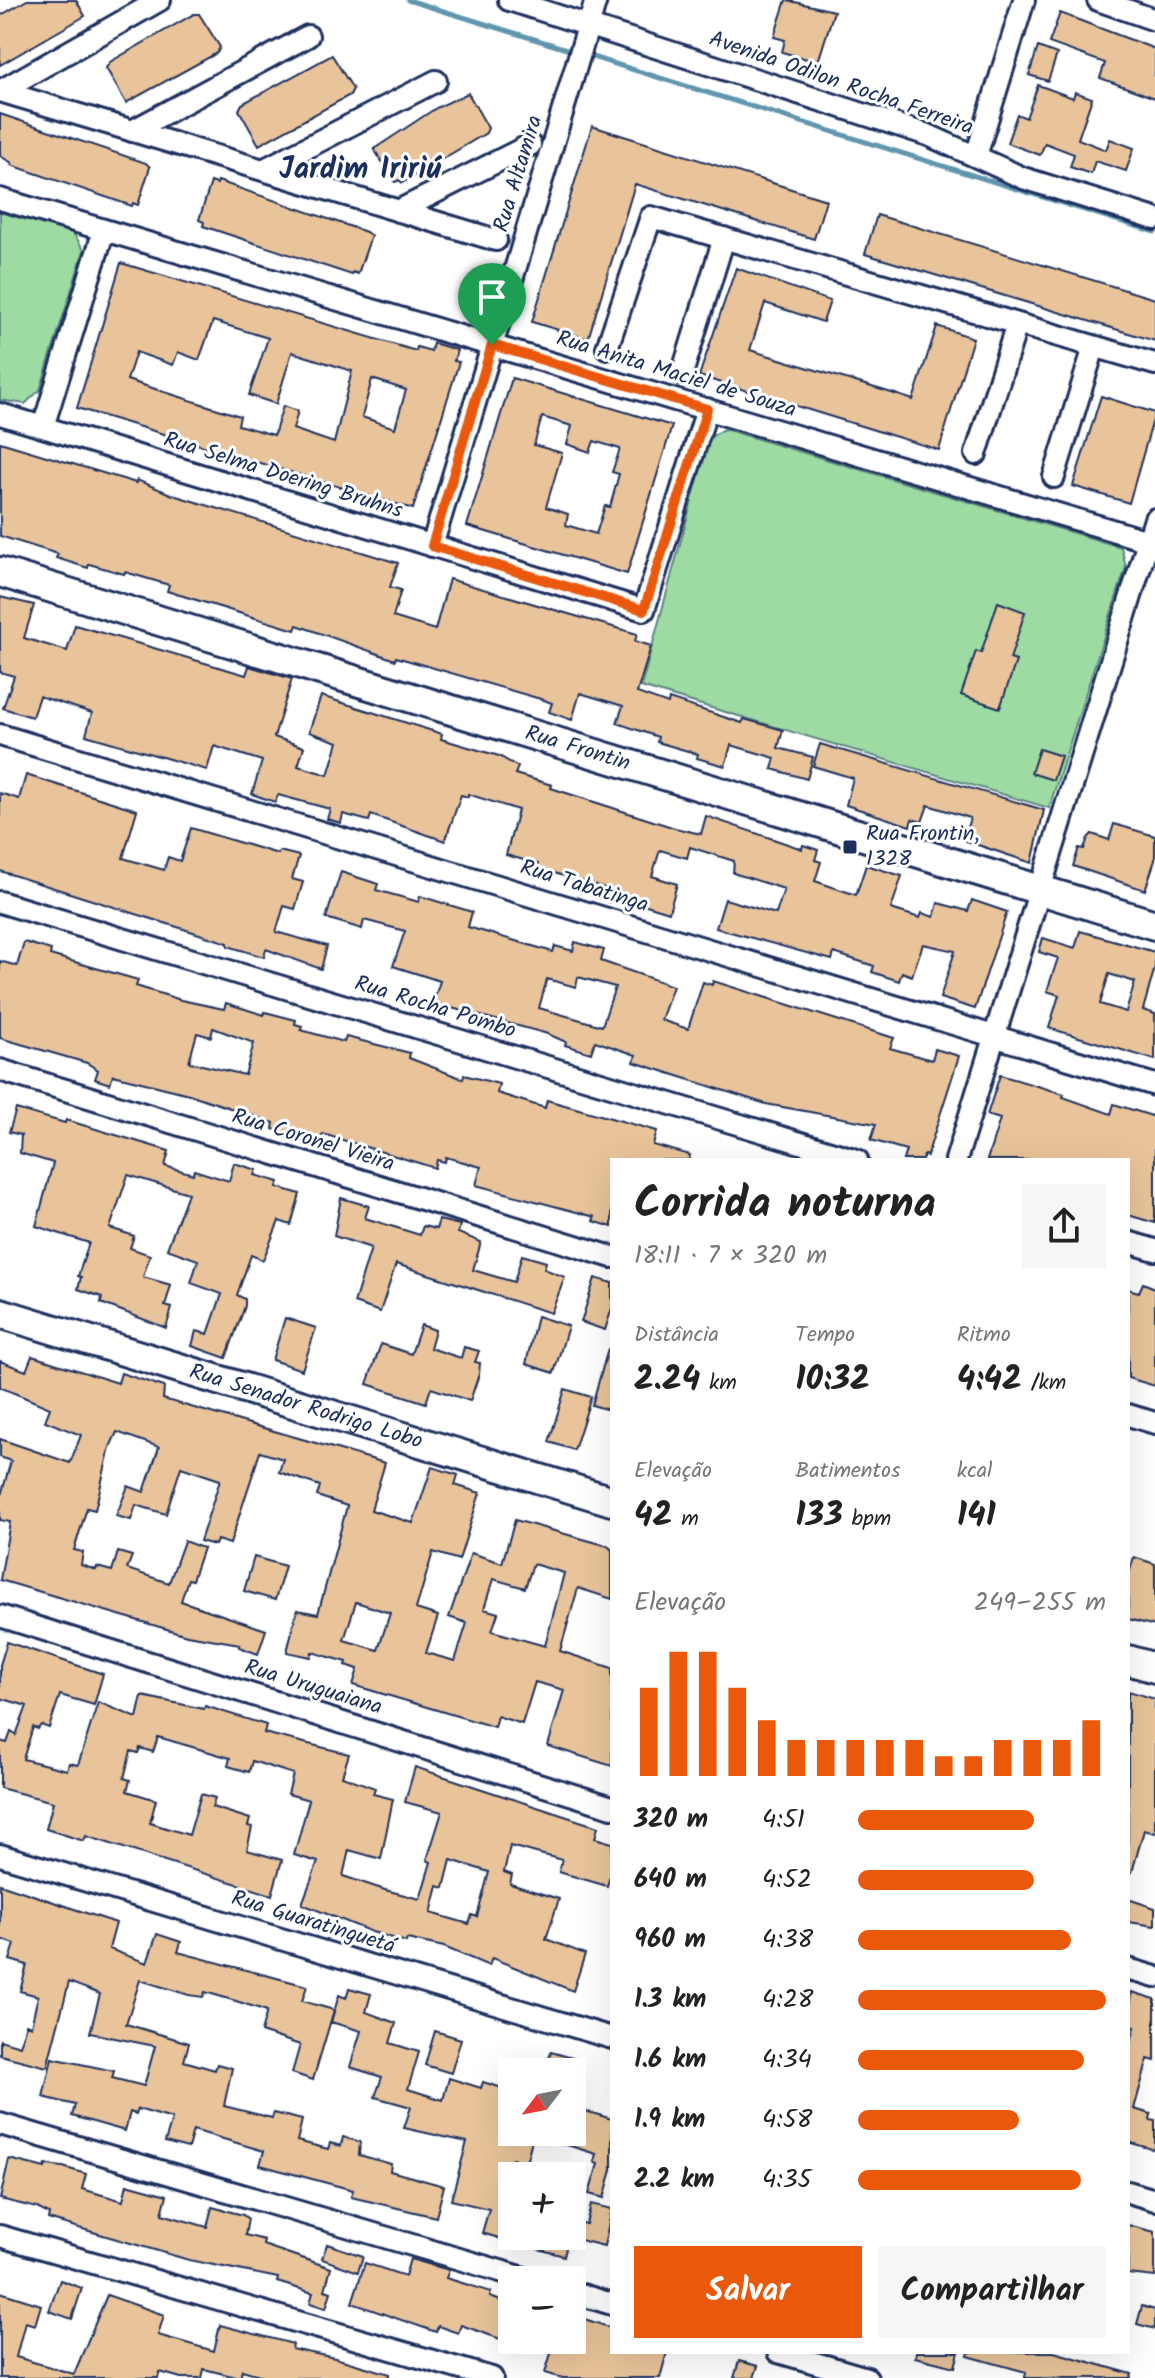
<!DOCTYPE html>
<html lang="pt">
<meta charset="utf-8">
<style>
:root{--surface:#fff;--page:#f6f6f6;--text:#222;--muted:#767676;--accent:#ea580c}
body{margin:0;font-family:Kalam,sans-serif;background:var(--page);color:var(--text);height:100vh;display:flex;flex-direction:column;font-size:30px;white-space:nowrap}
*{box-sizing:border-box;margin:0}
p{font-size:26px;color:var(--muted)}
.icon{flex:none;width:44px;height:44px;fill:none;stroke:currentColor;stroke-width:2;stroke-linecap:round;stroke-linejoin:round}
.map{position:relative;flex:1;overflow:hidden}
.panel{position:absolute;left:610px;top:1158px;width:520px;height:1196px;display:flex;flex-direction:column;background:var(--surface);border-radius:0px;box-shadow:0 8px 32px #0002}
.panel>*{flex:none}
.needle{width:52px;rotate:238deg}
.tools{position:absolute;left:498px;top:2058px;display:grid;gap:16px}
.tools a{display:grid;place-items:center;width:88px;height:88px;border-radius:0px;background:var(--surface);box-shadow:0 8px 32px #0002;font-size:40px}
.pin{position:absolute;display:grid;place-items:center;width:68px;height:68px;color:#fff;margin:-82px -34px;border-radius:50% 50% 50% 0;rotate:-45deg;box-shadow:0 0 8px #0007}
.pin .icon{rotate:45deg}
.round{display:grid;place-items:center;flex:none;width:84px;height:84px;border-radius:0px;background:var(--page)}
.overview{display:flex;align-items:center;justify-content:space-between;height:136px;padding:0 24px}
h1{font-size:44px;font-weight:800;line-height:60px}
.figures{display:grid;grid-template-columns:repeat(3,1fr);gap:12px;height:136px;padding:8px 24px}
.figures div{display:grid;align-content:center}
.figures b{font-size:34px;font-weight:800}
.figures small{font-size:22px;font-weight:400}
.figures p{font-size:22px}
.chart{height:224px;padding:16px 24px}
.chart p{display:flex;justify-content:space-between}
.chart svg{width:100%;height:144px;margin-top:8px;stroke:var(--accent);stroke-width:6}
.cta{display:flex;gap:16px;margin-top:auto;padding:16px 24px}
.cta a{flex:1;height:92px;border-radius:0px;background:var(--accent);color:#fff;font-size:32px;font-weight:800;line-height:92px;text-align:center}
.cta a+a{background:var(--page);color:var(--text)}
ul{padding:0 24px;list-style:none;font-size:26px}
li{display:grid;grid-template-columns:128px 96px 1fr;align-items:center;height:60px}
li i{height:20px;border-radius:10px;background:var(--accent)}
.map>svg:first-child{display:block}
</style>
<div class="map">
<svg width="1155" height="2378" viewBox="0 0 1155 2378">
<rect width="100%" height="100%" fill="#fff"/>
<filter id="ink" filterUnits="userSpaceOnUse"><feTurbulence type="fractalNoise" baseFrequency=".0125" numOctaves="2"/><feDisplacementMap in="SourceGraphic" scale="16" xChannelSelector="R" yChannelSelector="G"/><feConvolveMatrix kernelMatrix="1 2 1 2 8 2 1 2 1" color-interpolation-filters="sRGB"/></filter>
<g filter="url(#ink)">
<path fill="#9ddba3" stroke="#5c8580" stroke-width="2" d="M0,212L73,233L84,250L40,390L25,404L0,400Z
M724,429L1121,547L1126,567L1049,808L641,687L709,438Z"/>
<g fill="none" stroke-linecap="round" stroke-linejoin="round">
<path stroke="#5e96ae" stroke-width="5" d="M408,0L573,51
M583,54L1155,232"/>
</g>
<path fill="#e9c49a" stroke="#1b2f5e" stroke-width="2" fill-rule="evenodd" d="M27,0H76L85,16L0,65V16Z
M786,0L834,11L818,62L782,52L785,40L774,37Z
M1060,13L1155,49V98L1100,78L1105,63L1049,43Z
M194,14H199L220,47L217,53L126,103L106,68L110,62Z
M1038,47L1057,54L1048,81L1029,75Z
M332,55L353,89L350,95L259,145L239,110L242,104Z
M1038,85L1073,98L1075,92L1092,98L1078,139L1106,150L1110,139L1134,148L1126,171L1095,161L1091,174L1070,167L1074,154L1045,143L1040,155L1007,143L1017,114L1026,118Z
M468,93L488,128L486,133L402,183L400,180L395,182L374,149L436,108Z
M0,114L146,163L150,167L138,205L133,203L132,206L11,165L12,163L0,156Z
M592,126L826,200L814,239L635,184L588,339L532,322Z
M218,181L366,232L371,236L358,274L353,272L352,275L203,226L204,222L199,220L211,182L217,184Z
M877,215L1155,299V341L865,254Z
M121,263L416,351L417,347L431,351L433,343L457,350L454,361L459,362L413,509L77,408ZM213,321L268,338L249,395L276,404L292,352L352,371L334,443L293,429L298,411L283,406L274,435L238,425L240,416L127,380L136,352L173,365L178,352L199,360ZM372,379L406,390L395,428L362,417Z
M736,268L830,301L823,322L765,303L750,350L895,394L913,400L937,326L973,338L939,450L699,376Z
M512,378L672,426L627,574L467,526ZM542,417L572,426L567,444L590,452L594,441L620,449L612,472L619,474L610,507L605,506L596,534L566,525L568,514L546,507L562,453L534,445Z
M1101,396L1155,413L1129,503L1073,486Z
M0,442L136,483L137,480L173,495L398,563L390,587L401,590L393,617L435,630L449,579L637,634L635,641L651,646L637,693L668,704L669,699L742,723L744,719L783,730L778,748L813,757L807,779L772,769L775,758L731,745L725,766L697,758L698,754L657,742L658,737L617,723L623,706L580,693L572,720L549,712L552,703L544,700L396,657L395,660L297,625L295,630L167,591L169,585L125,572L124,574L89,564L88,568L56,558L58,554L0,536Z
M0,597L34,605L24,638L67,651L75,625L246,675L249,666L292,679L274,737L304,747L298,766L328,775L338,742L309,732L321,696L442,734L441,739L499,756L518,767L515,774L552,785L551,788L675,828L701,834L706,816L802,849L803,845L818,850L815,860L821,862L815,881L856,895L866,865L902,876L891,909L920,918L922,913L934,917L938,903L968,911L972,900L1007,912L975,1009L940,998L955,951L923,944L912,976L902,972L899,981L872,972L874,966L834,953L832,960L716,928L725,899L776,914L784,889L733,873L734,861L690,847L687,858L660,850L652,876L677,884L669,912L627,899L628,895L537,868L538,864L506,855L518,810L468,794V797L461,795L445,841L371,815L369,821L343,814L341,823L327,819L330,809L278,795L275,802L252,794L262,761L214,746L207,770L86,735L92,713L39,696L32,717L3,708L14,676L0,672Z
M998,602L1025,612L1010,659L1016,661L1000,708L961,695L976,651L981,653Z
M820,744L1044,810L1032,863L963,840L970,818L928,805L922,822L912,819L910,826L846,805L853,778L813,766Z
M1039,749L1061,756L1053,780L1031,773Z
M26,775L137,810L123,858L164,870L168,857L180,861L191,828L278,854L279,851L299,856L292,879L303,882L295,909L284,906L276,932L327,946L321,969L266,949L264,957L228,946V943L0,871V793L19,799Z
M1114,824L1155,836V860L1145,890L1073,866L1079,848L1084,849L1088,838L1092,834L1109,840Z
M341,872L378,884L376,890L419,902L420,896L472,912L468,927L553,952L555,946L573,951L575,942L604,950L601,961L673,986L661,1020L688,1029L703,982L712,985L713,981L894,1038L890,1048L932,1060L935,1049L959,1056L927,1156L924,1155L922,1160H903L906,1150L871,1140L876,1124L766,1104L634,1062L636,1055L595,1041L591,1053L565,1045L566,1042L548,1034L433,1003L440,981L393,966L405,931L364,920L362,929L326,918ZM578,977L615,987L602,1026L539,1008L547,979L576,987Z
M1080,931L1155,952V967L1143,1010L1155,1014V1060L1049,1028L1059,995L1047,991L1058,958L1039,952L1043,938L1075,948ZM1109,974L1135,982L1126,1012L1100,1004Z
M24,942L51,950L50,955L138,980L136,986L181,1000L224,1009L226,1003L264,1015L265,1012L296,1020L295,1024L302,1026L301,1030L344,1042L346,1037L410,1053L409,1058L463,1079L464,1075L499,1084L497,1093L545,1108L547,1100L657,1131L653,1145L690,1155L689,1160H612V1227L593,1221L595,1217L476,1185L481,1167L446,1157L445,1162L437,1160L435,1168L323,1134L320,1143L273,1129L274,1123L189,1094L113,1075L110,1084L95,1079L98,1070L87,1063L0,1038V961L17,966ZM213,1028L254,1043L245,1075L189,1062L197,1033L211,1037Z
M1000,1075L1064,1094L1063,1097L1111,1114L1114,1104L1155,1117V1223L1128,1215V1160H987L1000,1119L987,1115Z
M16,1109L65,1123L66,1120L169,1151L165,1166L193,1174L194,1170L229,1181L234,1163L257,1170L255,1175L279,1182L277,1187L300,1194L291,1225L279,1221L263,1260L251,1255L237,1295L245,1299V1306L226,1358L192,1346L196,1331L208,1334L222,1294L191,1283L198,1260L167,1249L188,1193L128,1175L110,1228L134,1236L130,1248L150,1255L143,1277L171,1285L165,1306L172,1308L166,1328L101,1303L102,1297L78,1289L81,1277L78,1276L89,1243L36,1226L53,1163L20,1153L21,1135L9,1132Z
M341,1198L369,1206L365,1218L420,1235L423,1226L436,1229L439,1220L460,1225L458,1233L481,1242L473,1270L514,1282L522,1255L546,1262L544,1269L565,1277L551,1313L396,1264L380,1312L354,1303L371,1248L334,1236Z
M595,1278L612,1283V1308L605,1330L581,1322Z
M1143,1283L1155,1288V1386L1128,1378V1289L1139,1292Z
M537,1316L568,1326L554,1373L526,1364Z
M285,1318L316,1328L302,1370L272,1360Z
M421,1325L435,1330L430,1348L461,1358L464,1347L479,1351L475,1362L480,1363L479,1374L470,1401L431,1388L426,1403L367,1384L381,1344L411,1354Z
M608,1349L612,1350V1411L592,1405Z
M32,1356L118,1383L121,1373L164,1387L163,1399L385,1463L371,1510L413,1523L432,1467L458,1475L455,1485L480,1493L459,1560L433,1552L416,1609L438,1616L426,1653L455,1661L467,1623L449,1617L471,1553L502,1563L515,1520L608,1546L612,1550V1599L578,1588L560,1651L612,1668V1766L548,1746L564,1690L535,1682L522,1724L497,1716L494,1727L353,1685L358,1669L346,1665L347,1662L312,1652L311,1657L287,1652L297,1610L318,1614L347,1506L317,1496L320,1486L279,1472L283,1459L260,1452L230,1544L217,1540L215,1545L200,1541L220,1480L181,1467L166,1514L136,1505L131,1520L116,1516L128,1486L144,1492L159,1447L117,1432L110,1447L95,1510L87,1508L74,1550L83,1552L81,1565L96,1570L97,1567L112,1571L118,1552L132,1556L127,1569L169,1583L184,1541L203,1548L192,1580L188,1579L181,1601L266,1630L258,1654L239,1647L240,1644L187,1635L0,1580L10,1522L0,1520V1499L11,1461L0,1457V1439L70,1463L81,1435L45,1421L50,1408L0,1387V1361L26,1371ZM533,1564L564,1573L545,1646L492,1631L498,1613L484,1609L493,1579L525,1588ZM356,1602L390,1613L378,1650L344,1640Z
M565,1389L591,1397L574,1450L549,1442Z
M254,1557L285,1566L275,1600L244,1591Z
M1134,1557L1155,1564V1626L1128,1619V1577Z
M7,1642L103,1674L94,1705L60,1695L49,1728L41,1725L38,1729L33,1727L23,1759L67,1770L69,1763L78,1765L98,1702L137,1718L142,1696L204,1709L205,1706L266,1725L264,1733L349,1754L342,1776L375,1788L373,1794L393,1799L381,1859L349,1850L343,1876L385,1890L420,1899L431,1862L427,1860L442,1812L405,1802L415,1767L598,1827L595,1838L612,1843V1870L607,1886L559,1872L562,1860L510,1846L504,1872L512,1875L510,1884L559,1899L546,1939L585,1954L573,1991L492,1958L489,1966L444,1947L407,1939L406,1942L372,1932L302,1904L318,1862L294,1855L309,1800L288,1794L293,1774L252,1761L249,1772L228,1766L230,1758L158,1737L153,1752L140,1748L138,1753L131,1751L124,1778L130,1780L127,1791L156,1800L150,1823L189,1835L201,1794L215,1798L212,1807L250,1819L248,1826L252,1827L247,1850L282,1860L272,1895L86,1836L84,1841L46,1829L53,1802L0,1788V1741L7,1743L11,1732L16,1735L27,1706L0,1698V1665ZM451,1860L489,1872L477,1917L472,1915L469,1924L431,1913L438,1886L444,1888Z
M1128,1691L1155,1699V1833L1144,1830L1132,1872L1128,1871Z
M0,1884L116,1923L109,1949L147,1963L157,1934L181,1942L178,1952L307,1986L302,2001L334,2010L313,2080L292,2073L300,2045L261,2032L267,2011L236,2001L205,1992L203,1997L189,1995L140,1980L126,2024L189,2043L184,2061L215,2070L217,2064L232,2068L224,2106L272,2118L274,2113L302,2120L297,2141L328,2149L330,2143L341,2146L343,2137L360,2142L359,2155L391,2164L390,2171L444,2186L436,2217L351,2197L353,2190L260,2165L264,2151L193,2130L188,2148L165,2142L172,2119L138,2109L136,2114L130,2112L125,2131L72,2116L75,2105L43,2097L52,2058L114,2071L112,2078L144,2086L155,2046L90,2033L100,1994L69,1982L47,2067L0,2055V2040L20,2046L26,2024L31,2026L38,1996L20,1991L27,1965L10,1960L15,1944L0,1939Z
M1128,1899L1155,1908V1926L1128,1922Z
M349,1988L371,1994L366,2012L396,2023L390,2043L419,2052L408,2089L443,2100L449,2078L481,2088L483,2082L512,2091L506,2112L512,2114V2132H534L526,2163L512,2159V2201L502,2239L482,2233L489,2209L451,2200L467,2142L404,2128L411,2107L375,2097L382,2077L350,2067L361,2031L331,2022L339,1995L346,1998Z
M1132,1992L1155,1999V2061L1148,2059L1134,2109L1151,2114L1150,2120L1155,2121V2150L1128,2142V2052L1135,2027L1128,2025Z
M435,2031L461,2039L451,2073L425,2065Z
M551,2052L576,2059L573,2072H545Z
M572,2107L612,2119V2170L604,2198L589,2194L598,2164L594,2162L596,2154L538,2136V2132H572Z
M9,2159L45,2168L46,2165L63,2167L86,2174L82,2189L123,2201L127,2184L167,2195L162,2214L207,2227L212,2207L243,2215L248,2219L245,2235L264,2240L263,2245L331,2268L325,2290L331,2292L326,2308L310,2303L313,2293L277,2282L278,2278L189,2260L48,2219L49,2214L37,2208L0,2199Z
M591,2204L612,2209L604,2246L572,2238V2221L586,2224Z
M1128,2225L1155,2232V2277L1128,2274Z
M510,2236H569L564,2256L509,2241Z
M327,2244L363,2256L358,2272L322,2259Z
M410,2259L449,2270L446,2278L491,2292L490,2297L512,2305V2343L461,2325L458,2333L438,2326L436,2332L352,2303L365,2263L405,2276Z
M60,2280L82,2288L72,2319L49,2311Z
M0,2292L41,2305L35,2325L25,2322L16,2357L74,2374L107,2295L164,2315L158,2335L214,2351L220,2325L293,2344L292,2349L335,2358L390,2374L389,2378H270L242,2370L240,2378L204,2369L202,2378H181L160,2372L158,2378H0Z
M1142,2306L1155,2310V2329L1137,2324Z
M572,2315L612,2328V2352H667L660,2378H563L545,2373L555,2340H572Z
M916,2352H959L955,2367L915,2357Z
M969,2352H1054L1132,2374L1131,2378H1025L1026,2372L968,2356Z
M739,2361L758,2366L754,2378H734Z"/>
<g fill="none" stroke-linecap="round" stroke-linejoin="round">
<defs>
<path id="street" d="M509,0L928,135L1023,178L1155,219
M1098,0L1155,20
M0,91L496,240
M0,91L160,0
M132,131L308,36
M976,156L1024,0
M263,170L436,81
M0,199L1155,543
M398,211L530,145
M607,348L651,217L1155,364
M682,374L724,238
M0,414L644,610L707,409
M43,427L104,230
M976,454L1017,324
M1054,477L1094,347
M432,546L596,0
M0,735L1155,1085
M0,902L857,1160
M0,1070L612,1257
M956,1160L1155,519
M1128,1242L1155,1250
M1128,1415L1155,1423
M0,1616L612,1807
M0,1855L612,2038
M1128,1969L1155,1977
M0,2124L531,2280
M1128,2192L1155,2200
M0,2236L492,2378
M572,2292L612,2304
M778,2352L867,2378"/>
<g id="secondary">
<path id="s1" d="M0,572L1155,925"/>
<path id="s2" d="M0,1313L612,1501"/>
<path d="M1128,1660L1155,1668"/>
</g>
</defs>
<use href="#street" stroke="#1b2f5e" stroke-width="26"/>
<use href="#secondary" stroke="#1b2f5e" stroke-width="34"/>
<use href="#street" stroke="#fff" stroke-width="20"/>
<use href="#secondary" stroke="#fff" stroke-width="28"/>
</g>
</g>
<g fill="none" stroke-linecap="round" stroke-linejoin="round" filter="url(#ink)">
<defs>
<path id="route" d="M492,345L707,409L644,610L432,546Z"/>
</defs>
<use href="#route" stroke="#fff" stroke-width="16"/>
<use href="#route" stroke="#ea580c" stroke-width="10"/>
</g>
<rect fill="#1b2f5e" stroke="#fff" stroke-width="3" x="842" y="839" width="16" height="16" rx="4"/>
<g text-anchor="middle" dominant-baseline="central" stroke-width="6" stroke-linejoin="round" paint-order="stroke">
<g font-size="22" fill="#1b2f5e" stroke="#fff">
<text transform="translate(841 84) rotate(19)">Avenida Odilon Rocha Ferreira</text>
<text transform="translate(519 174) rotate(-73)">Rua Altamira</text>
<text transform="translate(676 375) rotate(17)">Rua Anita Maciel de Souza</text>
<text transform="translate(283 476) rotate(17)">Rua Selma Doering Bruhns</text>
<text stroke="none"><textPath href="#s1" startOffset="604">Rua Frontin</textPath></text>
<text transform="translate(584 887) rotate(17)">Rua Tabatinga</text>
<text transform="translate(435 1008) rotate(17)">Rua Rocha Pombo</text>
<text transform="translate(313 1141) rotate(17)">Rua Coronel Vieira</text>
<text stroke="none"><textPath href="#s2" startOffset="320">Rua Senador Rodrigo Lobo</textPath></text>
<text transform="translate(313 1688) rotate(17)">Rua Uruguaiana</text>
<text transform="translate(313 1923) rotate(17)">Rua Guaratinguetá</text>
</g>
<g font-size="22" fill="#1b2f5e" stroke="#fff" text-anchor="start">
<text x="866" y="834">Rua Frontin,<tspan x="866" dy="25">1328</tspan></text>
</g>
<g font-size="30" font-weight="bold" fill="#1b2f5e" stroke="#fff">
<text x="360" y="170">Jardim Iririú</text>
</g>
</g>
</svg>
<div class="tools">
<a><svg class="needle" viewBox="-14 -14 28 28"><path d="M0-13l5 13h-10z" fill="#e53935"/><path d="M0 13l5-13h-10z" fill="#767676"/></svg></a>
<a>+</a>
<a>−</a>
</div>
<div class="pin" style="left:492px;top:345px;background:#1e9e55"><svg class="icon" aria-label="arrive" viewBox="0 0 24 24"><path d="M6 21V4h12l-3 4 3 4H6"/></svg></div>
<section class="panel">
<div class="overview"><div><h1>Corrida noturna</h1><p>18:11 · 7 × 320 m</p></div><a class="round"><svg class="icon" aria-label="share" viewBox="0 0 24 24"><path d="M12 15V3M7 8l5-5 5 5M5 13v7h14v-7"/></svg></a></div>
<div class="figures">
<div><p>Distância</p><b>2.24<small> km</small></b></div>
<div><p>Tempo</p><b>10:32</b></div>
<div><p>Ritmo</p><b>4:42<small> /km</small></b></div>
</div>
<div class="figures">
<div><p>Elevação</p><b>42<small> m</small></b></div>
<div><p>Batimentos</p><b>133<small> bpm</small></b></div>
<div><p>kcal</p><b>141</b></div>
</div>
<div class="chart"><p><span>Elevação</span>249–255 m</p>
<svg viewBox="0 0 160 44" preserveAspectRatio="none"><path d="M5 44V17M15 44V6M25 44V6M35 44V17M45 44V27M55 44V33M65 44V33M75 44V33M85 44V33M95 44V33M105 44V38M115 44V38M125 44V33M135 44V33M145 44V33M155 44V27"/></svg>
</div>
<ul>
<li><b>320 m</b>4:51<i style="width:71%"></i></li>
<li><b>640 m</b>4:52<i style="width:71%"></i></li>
<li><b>960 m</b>4:38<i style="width:86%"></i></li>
<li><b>1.3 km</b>4:28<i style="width:100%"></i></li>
<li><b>1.6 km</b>4:34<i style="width:91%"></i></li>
<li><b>1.9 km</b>4:58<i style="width:65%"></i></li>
<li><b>2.2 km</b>4:35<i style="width:90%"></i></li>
</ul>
<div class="cta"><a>Salvar</a><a>Compartilhar</a></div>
</section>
</div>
